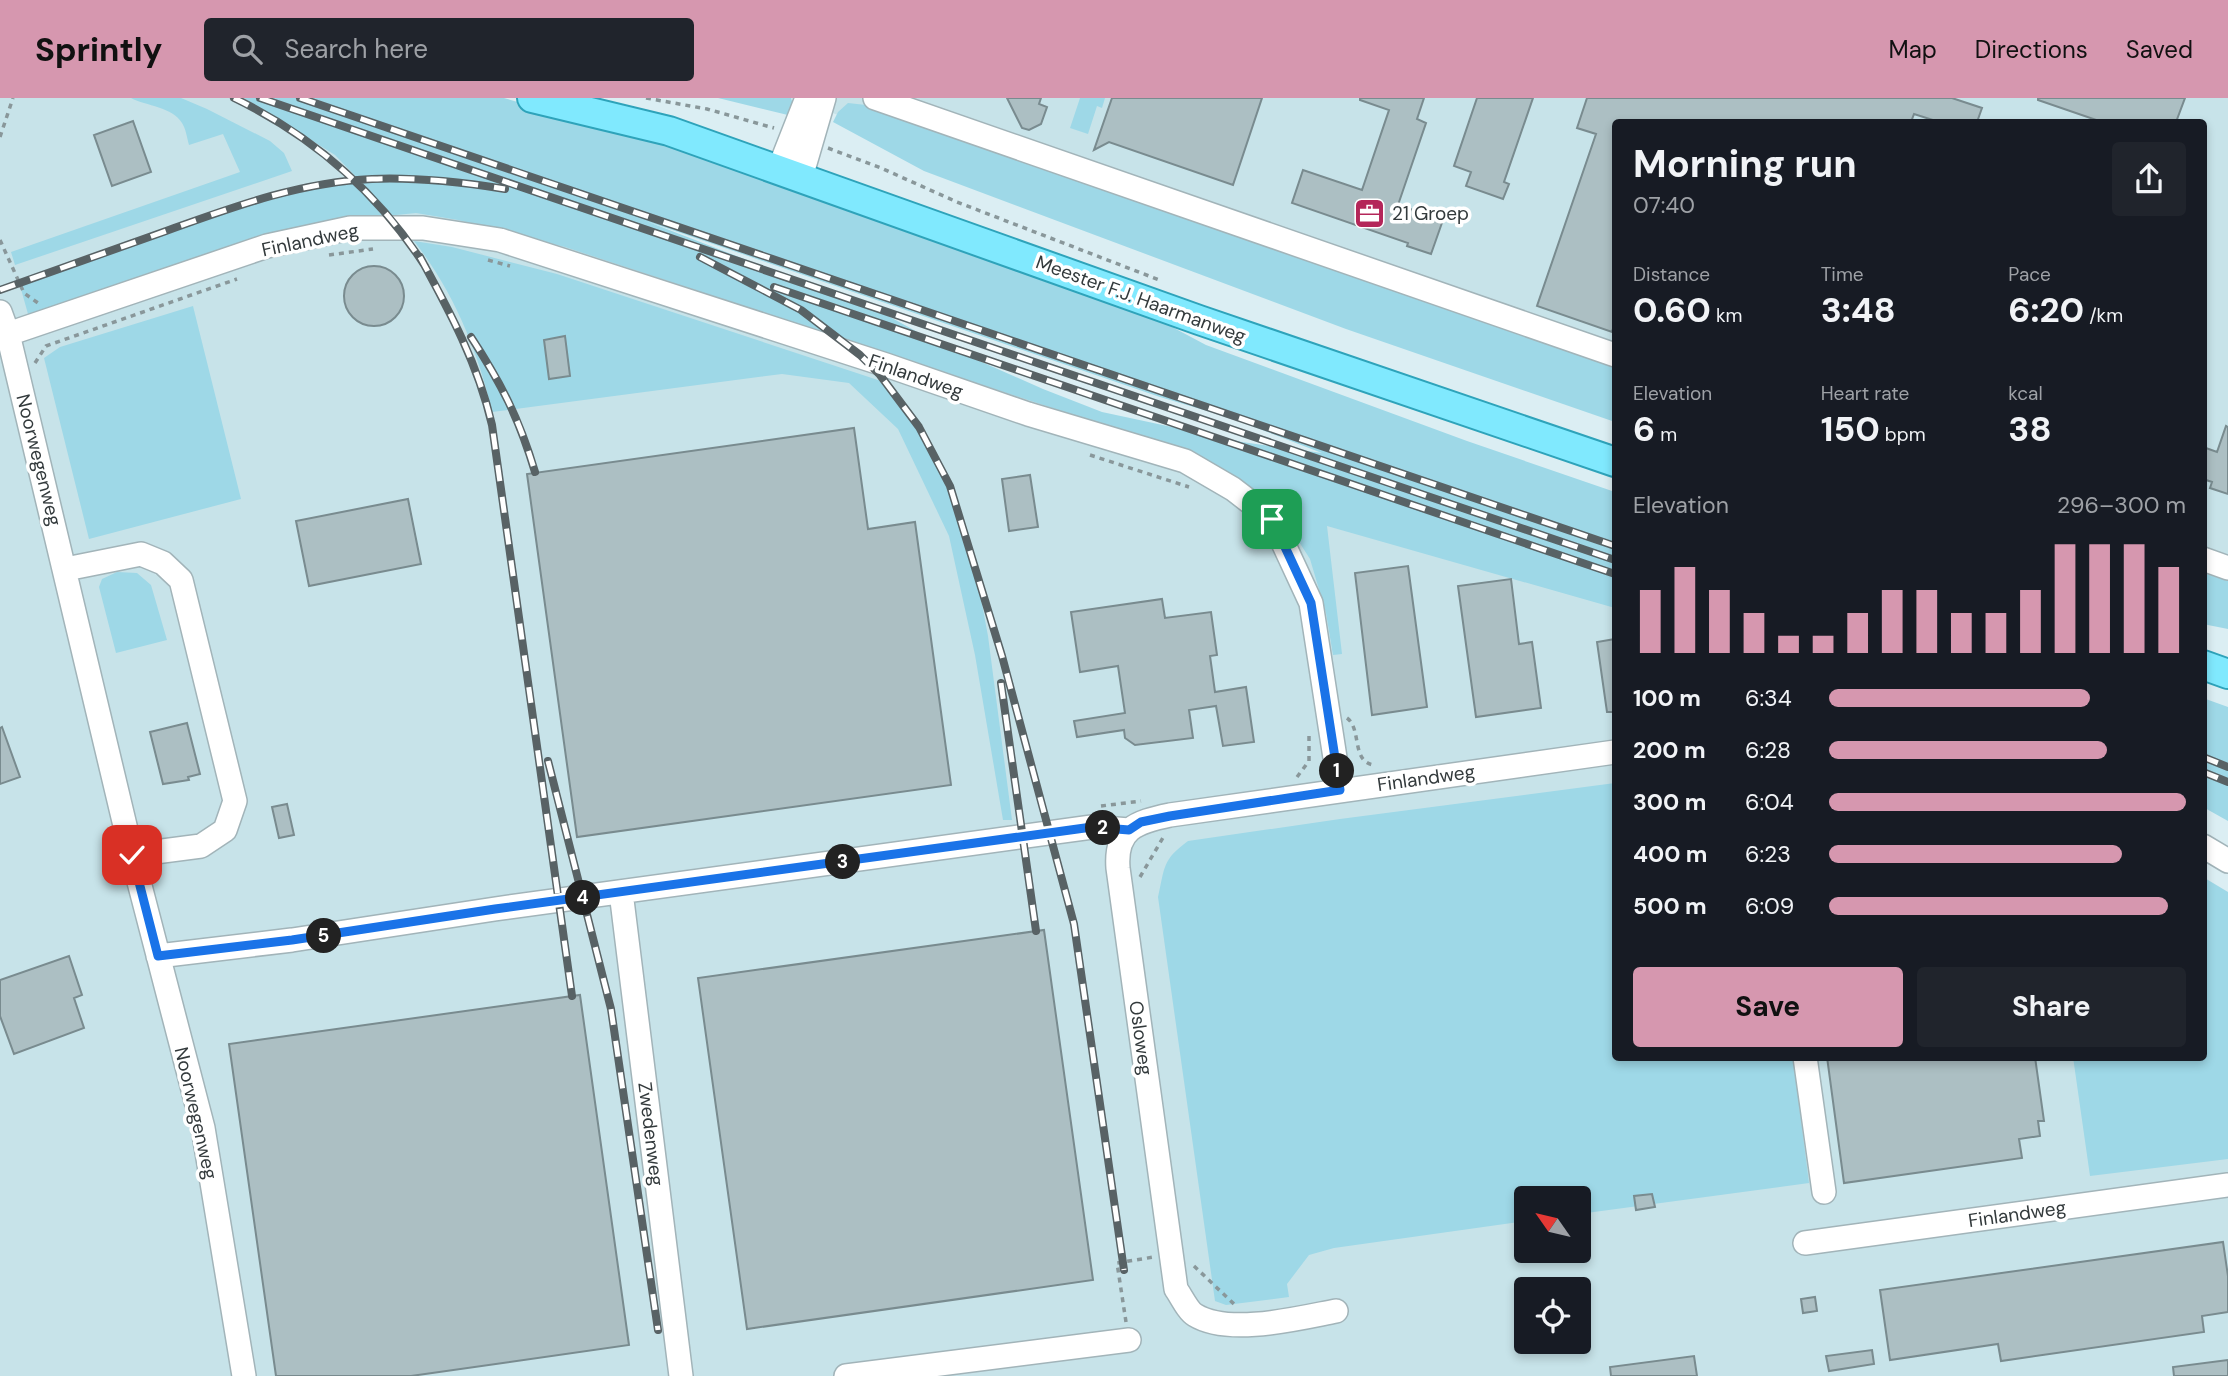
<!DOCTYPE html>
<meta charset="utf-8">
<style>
:root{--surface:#171b24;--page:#20242c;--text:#f1f3f6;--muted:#9ea1a6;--accent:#d697af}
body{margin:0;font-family:"DM Sans",sans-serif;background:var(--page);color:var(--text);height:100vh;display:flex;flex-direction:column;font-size:26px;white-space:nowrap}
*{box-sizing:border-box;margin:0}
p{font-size:23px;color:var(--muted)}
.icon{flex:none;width:38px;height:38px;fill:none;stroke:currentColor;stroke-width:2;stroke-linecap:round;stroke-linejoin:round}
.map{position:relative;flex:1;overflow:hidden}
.details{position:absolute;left:1612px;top:21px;width:595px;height:942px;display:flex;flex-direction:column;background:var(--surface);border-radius:7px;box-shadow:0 4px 10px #0003}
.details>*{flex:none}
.needle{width:46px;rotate:304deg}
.tools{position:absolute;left:1514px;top:1088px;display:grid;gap:14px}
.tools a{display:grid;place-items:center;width:77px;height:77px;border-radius:7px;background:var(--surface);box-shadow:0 4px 10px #0003;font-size:35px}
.pin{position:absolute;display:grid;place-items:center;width:60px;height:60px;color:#fff;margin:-30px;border-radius:14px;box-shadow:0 4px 10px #0006}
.km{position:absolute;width:35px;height:35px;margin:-18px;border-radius:50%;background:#222;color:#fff;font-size:19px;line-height:35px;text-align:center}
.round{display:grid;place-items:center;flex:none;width:74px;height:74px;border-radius:7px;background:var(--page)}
.headline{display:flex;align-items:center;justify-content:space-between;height:119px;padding:0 21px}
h1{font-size:38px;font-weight:700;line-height:52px}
.metrics{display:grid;grid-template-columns:repeat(3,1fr);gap:10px;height:119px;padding:7px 21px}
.metrics div{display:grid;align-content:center}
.metrics b{font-size:35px;font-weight:700}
.metrics small{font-size:19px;font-weight:400}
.metrics p{font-size:19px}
.chart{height:196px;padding:14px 21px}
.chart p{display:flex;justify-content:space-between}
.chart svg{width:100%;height:126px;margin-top:7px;stroke:var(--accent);stroke-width:6}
.primary-button{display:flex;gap:14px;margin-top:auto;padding:14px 21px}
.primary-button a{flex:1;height:80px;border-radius:7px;background:var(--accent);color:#111;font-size:28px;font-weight:700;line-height:80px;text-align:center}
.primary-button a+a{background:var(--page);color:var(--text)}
ul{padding:0 21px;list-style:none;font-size:23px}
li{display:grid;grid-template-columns:112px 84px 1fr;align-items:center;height:52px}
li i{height:18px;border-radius:9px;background:var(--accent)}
header{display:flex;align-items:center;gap:42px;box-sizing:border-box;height:98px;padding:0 35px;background:var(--accent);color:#111}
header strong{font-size:33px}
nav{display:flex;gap:38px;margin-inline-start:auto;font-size:24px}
.search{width:490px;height:63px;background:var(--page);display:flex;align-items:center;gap:18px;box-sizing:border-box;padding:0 24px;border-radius:7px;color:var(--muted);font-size:26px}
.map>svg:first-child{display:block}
</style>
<header>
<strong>Sprintly</strong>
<div class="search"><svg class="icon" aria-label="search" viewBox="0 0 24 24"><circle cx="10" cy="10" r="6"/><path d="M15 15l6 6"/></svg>Search here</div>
<nav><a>Map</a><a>Directions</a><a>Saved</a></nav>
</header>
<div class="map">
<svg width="2228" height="1278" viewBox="0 0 2228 1278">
<rect width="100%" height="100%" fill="#dbeef3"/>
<path fill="#c7e3e9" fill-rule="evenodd" d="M0,0H255L1316,405L1615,498V959H2203L2228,842V1278H0ZM1526,1101H1578V1153H1526ZM1526,1192H1578V1244H1526Z
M790,0H2228V507L2203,498V24H1615V291Z"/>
<path fill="#9ed8e7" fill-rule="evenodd" d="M131,0H181L207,11L270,43L284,55L292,73L15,167L11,154L240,74L223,36L189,47C187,40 186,31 182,25C173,9 146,8 131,0Z
M244,0H504L678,50L1159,222L1206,247L1467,343L1615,394V510L1327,428L1342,556L1333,557L1326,515L1310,461L1285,422L1255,394L1152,343L565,149L458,122L416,115L357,121L48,213L28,216L19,184C83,161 146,138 210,117C261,101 308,86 360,83L335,57ZM646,123L1160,299L1234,321L1322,355L1242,344L1102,314L1043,291L932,242L881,214Z
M718,0H791L794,9L792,18Z
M1080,0H1105L1102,10L1097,8L1088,36L1070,30Z
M848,5L866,7L1615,270V324L1346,231L924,73L833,24L838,14Z
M414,143L452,149L557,176L887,285L907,309L942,370L969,437L988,538L1012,722H1003L975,557L949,438L898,331L849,285L782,276L492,314C478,252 453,193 414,143Z
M193,208L241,401L89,441L44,260L60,249Z
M117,474L137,475L151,487L167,542L116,555L99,489L102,481Z
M2203,475L2228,483V531L2203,526Z
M2203,600L2228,609V723L2203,709Z
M1615,685V959H1793L1809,1085L1579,1116L1578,1101H1526V1123L1334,1150L1309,1157L1287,1186L1289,1199L1226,1207L1215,1203L1158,799C1165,769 1162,762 1188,743L1340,721Z
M2203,779L2228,794V1061L2090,1078L2073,959H2203Z"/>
<path fill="#acbfc3" stroke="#798b8f" stroke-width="2" d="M1007,0H1041L1039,6L1047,9L1041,26L1029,32L1022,30Z
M1112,0H1262L1233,87L1109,44L1094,52Z
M1360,0H1424L1417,21L1426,25L1398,107L1443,122L1431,156L1407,148L1408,145L1292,105L1303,72L1362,92L1389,12L1360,2Z
M1477,0H1533L1504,84L1509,86L1503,101L1466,88L1471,74L1454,68Z
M1587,0H1952L1982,10L1977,24H1939L1914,16L1911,24H1615V224L1612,234L1537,208L1596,36L1577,30Z
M2038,0H2185L2176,24H2102L2038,2Z
M133,23L151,74L112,88L94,37Z
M344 198a30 30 0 1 1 60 0a30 30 0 1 1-60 0Z
M565,238L570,278L549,281L544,242Z
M2226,328L2228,329V396L2210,390L2212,384L2203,381V349L2217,354Z
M854,330L868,431L915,424L951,687L577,739L527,376Z
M1030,377L1038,429L1009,433L1002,381Z
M408,401L421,466L309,488L296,423Z
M1408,468L1427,609L1372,617L1355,475Z
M1511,481L1519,546L1532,544L1541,610L1476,619L1458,488Z
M1162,501L1165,520L1211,514L1217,557L1210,558L1215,594L1246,589L1254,644L1223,648L1216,608L1189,612L1193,640L1135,647L1125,640L1124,632L1077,639L1074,623L1125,615L1118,568L1080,574L1071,514Z
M1615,541V614H1607L1597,544Z
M187,625L200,676L188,679L189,682L163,686L150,634Z
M2,629L20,679L0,686V630Z
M287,706L294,737L279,740L272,709Z
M1044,832L1093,1182L747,1231L698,880Z
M69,858L82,897L74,900L84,930L14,956L0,918V882Z
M580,897L629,1247L411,1278H276L229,946Z
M1827,959H2035L2044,1023H2038L2040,1038L2019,1041L2022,1060L1844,1085Z
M1652,1096L1655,1109L1636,1112L1634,1098Z
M2223,1144L2228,1178V1214L2202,1218L2204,1234L2001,1263L1998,1246L1890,1262L1880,1192Z
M1815,1199L1817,1213L1803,1215L1801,1201Z
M1872,1252L1874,1266L1829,1273L1826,1258Z
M1694,1258L1697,1278H1611L1610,1269Z
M2228,1262V1278H2174L2173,1269Z"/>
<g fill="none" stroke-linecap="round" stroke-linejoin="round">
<defs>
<path id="minor" d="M875,0L1615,257
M779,71L807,0
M801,79L824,0
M0,214L8,236L132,757L203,1030L244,1278
M8,236L267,148L350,130H423L500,142L886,267L1028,316L1185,363L1233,391L1272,421L1311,505L1340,692
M2203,461L2228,470
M66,471L141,456L163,465L181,482L235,703L225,732L201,748L132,757
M2203,748L2228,763
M621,794L681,1278
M158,858L292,842L495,811L1092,729L1129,732
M1805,959L1824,1094
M1805,1145L2228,1087
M1336,1213C1299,1220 1229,1238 1195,1217C1188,1213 1181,1198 1176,1191L1118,770C1115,731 1136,724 1170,717L1615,654
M846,1278L1129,1242"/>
<path id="major" d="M532,0L669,33L1199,222L1615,364
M2203,567L2228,576"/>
</defs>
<use href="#minor" stroke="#a2b4b9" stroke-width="26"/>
<use href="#major" stroke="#2ea3ba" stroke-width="32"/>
<path stroke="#89979a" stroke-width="3.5" stroke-dasharray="5 5" stroke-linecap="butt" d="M646,0L707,11L774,30
M0,39L13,0
M828,50L881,70L957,104L1162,183
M0,142L24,195L38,205
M329,157L373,151
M488,162L510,168
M35,265L46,248L237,181
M1090,357L1189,389
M1347,620C1362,631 1351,664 1374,667
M1297,679L1309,663V635
M1101,708L1141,703
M1140,779L1164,738
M1194,1168L1234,1206
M1126,1224L1117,1165L1154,1159"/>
<use href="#minor" stroke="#fff" stroke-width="23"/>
<use href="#major" stroke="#80e9fe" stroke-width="28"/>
<defs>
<path id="rail" d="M234,0C313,38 378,95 425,168
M260,0L1615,462
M300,0L1615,448
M420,159C450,214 478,266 492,327L572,898
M700,159L801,212L860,257L880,277L919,329L950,388L1002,558L1074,826L1124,1172
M774,189L1615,476
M0,192C55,172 111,153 166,133C233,109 300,84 372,81C417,79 460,84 505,91
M471,239C501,285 519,320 535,374
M1001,585L1036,833
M2203,659L2228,669
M548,663L611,911L658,1232
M2203,674L2228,684"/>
</defs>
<use href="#rail" stroke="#586265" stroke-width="8"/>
<use href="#rail" stroke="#fff" stroke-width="5" stroke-dasharray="16" stroke-linecap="butt"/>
</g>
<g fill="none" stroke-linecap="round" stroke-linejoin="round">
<defs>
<path id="route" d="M132,757L158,858L292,842L495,811L1092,729L1129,732L1141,724L1170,718L1340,692L1311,505L1272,421"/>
</defs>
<use href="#route" stroke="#fff" stroke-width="14"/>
<use href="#route" stroke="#1a73e8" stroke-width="9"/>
</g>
<defs>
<symbol id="office-square" viewBox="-11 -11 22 22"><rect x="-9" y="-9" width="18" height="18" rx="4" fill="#b42659" stroke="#fff"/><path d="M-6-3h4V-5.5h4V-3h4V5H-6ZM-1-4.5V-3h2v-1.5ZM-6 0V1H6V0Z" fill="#fff"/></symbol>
</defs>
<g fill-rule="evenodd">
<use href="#office-square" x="1352" y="98" width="35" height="35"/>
</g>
<g text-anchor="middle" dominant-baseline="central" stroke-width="7" stroke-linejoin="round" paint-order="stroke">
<g font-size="19" fill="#333a3c" stroke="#fff" text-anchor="start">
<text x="1392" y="115">21 Groep</text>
</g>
<g font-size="19" fill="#333a3c" stroke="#fff">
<text transform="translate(310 142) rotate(-12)">Finlandweg</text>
<text transform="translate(1141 201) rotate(20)">Meester F.J. Haarmanweg</text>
<text transform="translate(916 278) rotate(19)">Finlandweg</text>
<text transform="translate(39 362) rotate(76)">Noorwegenweg</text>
<text transform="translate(1426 680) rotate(-8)">Finlandweg</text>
<text transform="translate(1141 940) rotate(82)">Osloweg</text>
<text transform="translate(196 1015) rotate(77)">Noorwegenweg</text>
<text transform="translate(651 1036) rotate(83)">Zwedenweg</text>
<text transform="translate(2017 1116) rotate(-8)">Finlandweg</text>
</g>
</g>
</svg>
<div class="tools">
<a><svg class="needle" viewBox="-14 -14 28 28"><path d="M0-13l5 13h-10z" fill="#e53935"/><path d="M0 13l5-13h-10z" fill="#9ea1a6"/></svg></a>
<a><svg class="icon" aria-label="locate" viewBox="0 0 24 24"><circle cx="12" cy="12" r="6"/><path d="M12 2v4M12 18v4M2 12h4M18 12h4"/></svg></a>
</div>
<div class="pin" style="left:1272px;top:421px;background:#1e9e55"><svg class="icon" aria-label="arrive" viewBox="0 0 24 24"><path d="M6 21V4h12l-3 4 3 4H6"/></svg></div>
<div class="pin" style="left:132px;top:757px;background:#d93025"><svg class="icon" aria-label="check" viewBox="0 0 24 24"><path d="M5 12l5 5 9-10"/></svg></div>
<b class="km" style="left:1337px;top:673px">1</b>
<b class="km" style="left:1103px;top:730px">2</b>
<b class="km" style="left:843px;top:764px">3</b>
<b class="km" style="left:583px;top:800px">4</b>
<b class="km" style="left:324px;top:838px">5</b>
<section class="details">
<div class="headline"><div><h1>Morning run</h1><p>07:40</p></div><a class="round"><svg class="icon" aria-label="share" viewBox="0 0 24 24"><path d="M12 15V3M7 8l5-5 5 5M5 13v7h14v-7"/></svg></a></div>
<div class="metrics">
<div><p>Distance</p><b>0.60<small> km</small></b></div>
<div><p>Time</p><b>3:48</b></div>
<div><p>Pace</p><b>6:20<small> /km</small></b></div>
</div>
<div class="metrics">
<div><p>Elevation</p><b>6<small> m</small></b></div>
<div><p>Heart rate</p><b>150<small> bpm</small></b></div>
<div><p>kcal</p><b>38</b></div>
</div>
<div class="chart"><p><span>Elevation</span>296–300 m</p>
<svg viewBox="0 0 160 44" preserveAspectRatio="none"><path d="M5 44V22M15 44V14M25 44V22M35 44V30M45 44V38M55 44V38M65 44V30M75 44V22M85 44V22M95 44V30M105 44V30M115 44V22M125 44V6M135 44V6M145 44V6M155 44V14"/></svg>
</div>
<ul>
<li><b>100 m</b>6:34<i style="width:73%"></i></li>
<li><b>200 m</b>6:28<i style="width:78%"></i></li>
<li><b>300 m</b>6:04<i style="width:100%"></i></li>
<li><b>400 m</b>6:23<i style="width:82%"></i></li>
<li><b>500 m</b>6:09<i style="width:95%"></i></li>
</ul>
<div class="primary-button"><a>Save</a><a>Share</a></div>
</section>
</div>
